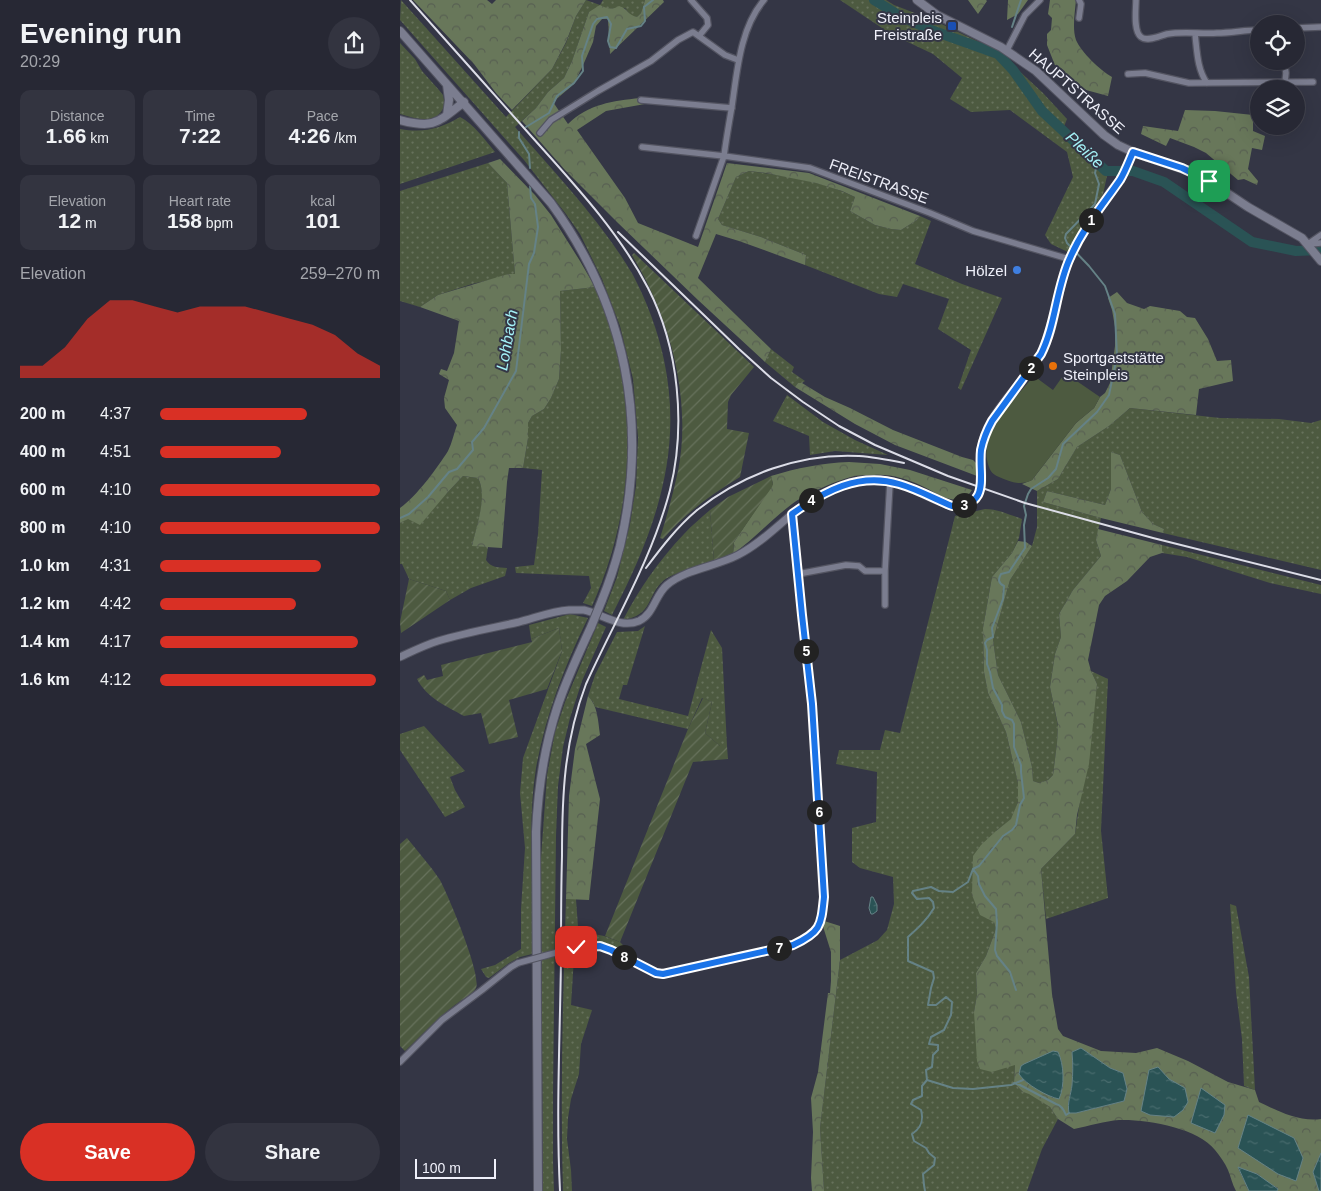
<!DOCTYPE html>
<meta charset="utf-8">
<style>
:root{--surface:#272834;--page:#333440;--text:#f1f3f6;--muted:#a4a6ac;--line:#43444f;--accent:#d93025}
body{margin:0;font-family:Arial,sans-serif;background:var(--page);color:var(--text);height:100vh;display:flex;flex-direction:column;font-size:19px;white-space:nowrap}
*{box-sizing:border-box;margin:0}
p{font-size:16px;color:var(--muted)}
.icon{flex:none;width:28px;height:28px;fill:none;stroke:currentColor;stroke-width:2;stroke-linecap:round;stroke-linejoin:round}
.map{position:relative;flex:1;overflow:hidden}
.panel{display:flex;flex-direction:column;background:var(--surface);width:400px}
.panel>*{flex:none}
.tools{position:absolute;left:850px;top:15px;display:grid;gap:10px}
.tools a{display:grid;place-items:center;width:55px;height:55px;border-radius:50%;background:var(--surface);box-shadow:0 5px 20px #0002,0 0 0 1px var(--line);font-size:25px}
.scale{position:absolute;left:15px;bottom:12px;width:81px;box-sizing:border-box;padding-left:5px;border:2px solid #eff0fa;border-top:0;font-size:14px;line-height:18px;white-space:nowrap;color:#eff0fa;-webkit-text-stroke:4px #343645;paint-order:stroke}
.pin{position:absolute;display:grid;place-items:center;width:42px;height:42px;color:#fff;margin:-21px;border-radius:10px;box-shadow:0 2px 8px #0006}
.km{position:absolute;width:25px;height:25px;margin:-12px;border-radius:50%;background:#222;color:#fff;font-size:14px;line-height:25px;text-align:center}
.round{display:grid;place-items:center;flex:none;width:52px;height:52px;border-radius:26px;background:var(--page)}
.summary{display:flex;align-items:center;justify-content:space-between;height:85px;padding:0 20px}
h1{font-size:28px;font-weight:700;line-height:38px}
.figures{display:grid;grid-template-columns:repeat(3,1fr);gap:8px;height:85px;padding:5px 20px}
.figures div{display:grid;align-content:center;border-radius:10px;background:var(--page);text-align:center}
.figures b{font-size:21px;font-weight:700}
.figures small{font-size:14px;font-weight:400}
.figures p{font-size:14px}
.chart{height:140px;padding:10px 20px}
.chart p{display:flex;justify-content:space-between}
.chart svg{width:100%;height:90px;margin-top:5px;fill:var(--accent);opacity:.7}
.button{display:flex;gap:10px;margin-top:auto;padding:10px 20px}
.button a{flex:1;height:58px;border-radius:30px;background:var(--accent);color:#fff;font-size:20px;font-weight:700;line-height:58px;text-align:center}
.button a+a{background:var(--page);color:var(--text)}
ul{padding:0 20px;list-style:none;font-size:16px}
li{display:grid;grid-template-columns:80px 60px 1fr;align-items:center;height:38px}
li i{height:12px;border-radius:6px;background:var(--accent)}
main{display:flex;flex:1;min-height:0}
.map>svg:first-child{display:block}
</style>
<main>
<section class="panel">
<div class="summary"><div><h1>Evening run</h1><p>20:29</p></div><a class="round"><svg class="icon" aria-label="share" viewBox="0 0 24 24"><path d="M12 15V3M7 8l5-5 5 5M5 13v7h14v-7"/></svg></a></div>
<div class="figures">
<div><p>Distance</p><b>1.66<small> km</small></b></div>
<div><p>Time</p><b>7:22</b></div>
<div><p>Pace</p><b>4:26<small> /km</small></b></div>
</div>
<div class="figures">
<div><p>Elevation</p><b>12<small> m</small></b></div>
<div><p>Heart rate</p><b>158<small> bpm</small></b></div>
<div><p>kcal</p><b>101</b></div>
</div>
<div class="chart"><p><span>Elevation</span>259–270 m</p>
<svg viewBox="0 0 160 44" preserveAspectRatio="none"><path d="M0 44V38L10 38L20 29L30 15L40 6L50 6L60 9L70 12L80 9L90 9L100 9L110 12L120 15L130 18L140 23L150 32L160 38V44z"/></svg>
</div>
<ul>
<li><b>200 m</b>4:37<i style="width:67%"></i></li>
<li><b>400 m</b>4:51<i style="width:55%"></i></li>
<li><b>600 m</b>4:10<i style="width:100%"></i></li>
<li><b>800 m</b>4:10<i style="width:100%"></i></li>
<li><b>1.0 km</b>4:31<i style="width:73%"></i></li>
<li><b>1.2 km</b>4:42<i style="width:62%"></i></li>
<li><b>1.4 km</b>4:17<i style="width:90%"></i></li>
<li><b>1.6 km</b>4:12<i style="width:98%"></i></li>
</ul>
<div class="button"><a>Save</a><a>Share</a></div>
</section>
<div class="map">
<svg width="921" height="1191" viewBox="0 0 921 1191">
<defs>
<pattern id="grass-dots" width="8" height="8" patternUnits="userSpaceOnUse" patternTransform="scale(1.25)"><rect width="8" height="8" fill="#4d5a40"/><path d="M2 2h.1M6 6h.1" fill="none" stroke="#67725c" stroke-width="1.8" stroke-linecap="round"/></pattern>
<pattern id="forest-crowns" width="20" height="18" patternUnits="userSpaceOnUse" patternTransform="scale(1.25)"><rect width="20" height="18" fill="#68775a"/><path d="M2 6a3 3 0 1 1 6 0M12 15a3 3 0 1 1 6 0" fill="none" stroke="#586052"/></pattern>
<pattern id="garden-furrows" width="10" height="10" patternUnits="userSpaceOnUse" patternTransform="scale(1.25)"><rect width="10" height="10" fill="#4d5a40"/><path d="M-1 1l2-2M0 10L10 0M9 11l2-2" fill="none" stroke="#67725c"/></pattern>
<pattern id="water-ripples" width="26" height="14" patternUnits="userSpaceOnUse" patternTransform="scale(1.25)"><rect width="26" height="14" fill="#2a5355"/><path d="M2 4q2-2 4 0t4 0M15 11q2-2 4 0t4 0" fill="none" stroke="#496c6e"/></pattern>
</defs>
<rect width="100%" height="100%" fill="#343645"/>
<path fill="url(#grass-dots)" d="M1,0L106,117L152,69L166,43L176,16L186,0L200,5L203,0H245L241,13L237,17L231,16L225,8L207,9L189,12L172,61L164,78L148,92L136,108L115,127C155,173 202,222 233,275C247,302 258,331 264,360C284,454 254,533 212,615L204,611L217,577L230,524L236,486L238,437L233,379L220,326L202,279L180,234L166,214L124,160L0,20Z
M440,0H486L494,5L533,20L581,43L602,55L643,93L667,119L663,129L707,176L702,199L685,222L670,253L651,244L645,235L673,177L667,152L610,110L571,112L550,99L562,78L533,54L491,34Z
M0,43L15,59L22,71L39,90L43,95L45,105L41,112L37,116L27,120L14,118L0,114Z
M60,117C74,124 85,140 95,152L0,184V129C24,133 39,129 60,117Z
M88,163L107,183L115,274L72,284L38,295L20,307L0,301V191Z
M349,171C385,176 422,181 455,197L450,211L475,225L491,229L501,230L517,220L520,216L531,221L515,264L562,284L602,298L561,390L558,388L571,350L538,329L549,299L503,284L497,297L479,294L405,265L406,255L361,237L322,225L318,219L336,177Z
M195,287C201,303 208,318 212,334C238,426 231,519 192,606L183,603L191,588L189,576L116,573L115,567L134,565L138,534L142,470L123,468L128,438V423L132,416L144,409L151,398L159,379L161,350L160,291Z
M371,349L394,367L392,372L405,381L402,383H398L395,387L365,362Z
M387,395L423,422L455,440L488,455L435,451L410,455L409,436L373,421Z
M730,408L820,418L879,419L911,423L921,420V570L763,533L764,529L753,524L742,512L720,455L711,452V489L705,505L647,491L643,502L701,518L696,540L701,556L673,590L659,614L661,637L655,654L650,687L658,726L657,743L653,775L648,780L639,783L633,781L632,767L621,722L598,675L593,640L610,580L632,546L637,527V491L658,479L677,447L709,426Z
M63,476L78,478C88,496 77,526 72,545L88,547L86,560C91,568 98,567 107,568L105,576L71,588L50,600L46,591L9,579L2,564H0V523L47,493Z
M585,509C598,509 610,515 622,519L619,538L612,553L592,577L583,628L584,672L588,693L606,732L618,783V802L612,819L596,831L594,922L596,929L586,956L576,973L577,995L574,1012L615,1065L614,1083L623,1092L629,1093L650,1107L658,1119L642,1149L627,1191H424L420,1128L440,960L478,940L487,930L494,904L493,877L460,868L452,862V828L476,822L477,772L436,764L439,750H480L485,730L500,733L555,516Z
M310,510L314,561C300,566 274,572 263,581C246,597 253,615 223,620C239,589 260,559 284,534C292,525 301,518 310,510Z
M762,545L921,585V594L870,583L787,557L762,553Z
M170,614L188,618C164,667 146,714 136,768C130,806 131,844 132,882C133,906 132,930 132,954L120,957L109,963L89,978L86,977L81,969L95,965L121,949V909L125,848L120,793L123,758L162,651L159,628L131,639L129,625Z
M198,623L206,627L182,681L170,718L163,747L158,786L156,836L153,1092V1162L154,1191H143L141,858L147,775L155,732L165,702Z
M245,626L227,685H223L219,699L288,716L311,630L322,648L327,746H320L305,733L312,702L302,698L288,729L195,707L193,702L188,696L195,675L217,632L238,631Z
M691,671L708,679L701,831L708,898L646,919L641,869L675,834L697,684Z
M24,726L65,771L50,777L55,790L65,807L45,817L0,750V734Z
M166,899H176L178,927L184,932L204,936L220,942L237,960C216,947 201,939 175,942L171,1005L192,1010L181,1044L179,1074L171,1099L168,1118L167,1139L171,1170L172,1191H163C160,1094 163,996 166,899Z
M830,904L836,906L849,977L855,1090L844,1086L842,1039L836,992Z"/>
<path fill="url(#forest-crowns)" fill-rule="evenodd" d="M13,0H87L92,4L96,0H186L176,16L166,42L152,69L112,110L96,93L74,64Z
M245,0H263L264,2L210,54L208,19H202L196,26L193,42L184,63L174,84L153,102L168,124C188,104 213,101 240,98L245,104L206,111L177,130L225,198L238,223L298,247L327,163L409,173L520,216L517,220L501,230L491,229L475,225L450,211L455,197L442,191L416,183L366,173L349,171L336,177L318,219L322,225L361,237L406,255L405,265L339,241L316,234L298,278L371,349L365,362L298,300L218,223L165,170L122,121L136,108L148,92L164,78L172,61L189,12L200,5C207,9 212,10 219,6C229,9 227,15 237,17L241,13Z
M568,0H586L587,1L578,14Z
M608,0H628L618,14L607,20Z
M650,0H676C675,12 672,28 676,40C681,52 700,70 712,77L708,96L686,90L676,84L660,78L647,45V34L651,30L652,18L648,14Z
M785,110L815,111L853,115V131L865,136L862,150L852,148L848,169L858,181L857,185L844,179L838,180L806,153L794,147L770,138L766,146L741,134L743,126L778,131Z
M100,159L135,195L151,215L180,261L195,287L160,291L161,350L159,379L151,398L144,409L132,416L128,423V438L123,468H109L107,482L102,548L72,546C76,527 88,496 78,478L63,476L47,493L20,525L8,519L0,523V508C16,497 38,467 48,451C52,443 54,433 57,425L45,408L44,398L49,380L39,374L41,369L47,371L54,353L59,321L20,307L38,295L108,274H115L107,183L88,163Z
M717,292L727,303L744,309L750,306L780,311L787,317L795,318L808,339L817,361L831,360L833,381L799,389L796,415L730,408L709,426L677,447L658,479L637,491L622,484L632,480L676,423L694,408L700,397L705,393L710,383L715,346V327L712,310L708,298Z
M398,383H402L425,397L450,408L493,430L562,457L573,460L577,464V476L495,445L455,424L395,387Z
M711,452L720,455L742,512L753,524L764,529L763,533L701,518L643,502L647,491L705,505L711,489Z
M449,462L480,464L510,470L572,490C568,496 564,500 557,500C545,500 533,491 522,486C507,479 491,474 474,475C468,475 461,475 455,476C439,479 404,495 392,504C371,520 354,539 333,554L334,542L373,484L371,476C397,468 422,463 449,462Z
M698,529L762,545V553L750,557L727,581L705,596L699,605L688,660L691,671L697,684L689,764L677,815L675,834L641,869L652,994L658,1029L663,1036L701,1051L736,1053L757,1048L788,1061L828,1082L855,1090L859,1102C878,1111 899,1122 921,1119V1153L913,1172L919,1191H877L878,1188L838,1168L849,1191H836C832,1184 831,1177 828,1170C825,1163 820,1156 815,1150C798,1128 747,1119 719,1120C705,1121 689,1126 674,1129L658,1119L650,1107L629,1094L623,1092L614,1083L615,1065L592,1072L580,1069L577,1061L574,1012L577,995L576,973L586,956L596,929L594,922L580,915L572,895L573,856L581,845L596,831L611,819L618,802V783L606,732L588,693L584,672L583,628L592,577L612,553L618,541L626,542L632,546L610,580L593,640L598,675L621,722L632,767L633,781L639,783L648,780L653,775L657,743L658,725L650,687L655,654L661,637L659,614L673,590L701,556L696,540ZM681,1048L710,1068L723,1073L724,1101L676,1113H670C666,1102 671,1095 672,1085C673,1073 673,1063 672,1052ZM661,1059L663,1088L653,1098L623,1080Z
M188,696C198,706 198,721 200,735L186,744L200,799L189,900L166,899L169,796L175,749Z
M421,920L440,926V960L420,1128L424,1191H412L411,1178L413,1132L411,1098L418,1072L428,993H430L431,981V952Z"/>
<path fill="url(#garden-furrows)" d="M234,253L354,367L331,395L328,402L327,429L349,433L340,477C310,495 286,513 263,539L260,538C267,516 273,494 278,471C290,412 276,343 250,289C245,277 238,266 232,255Z
M371,476L373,484L372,487L334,542L333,554L314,561L310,510L328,497Z
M9,579L46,591L50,600L1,633L0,622Z
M159,628L162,651L147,689L109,700L118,737L89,744L81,713L64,716C46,706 27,698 17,679L24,675L27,680L43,676L41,665L132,642L131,639Z
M303,698L312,702L305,733L320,746H327L328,759L293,762L220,942L205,936L288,729Z
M7,838C18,852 30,865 40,880C48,895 82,975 76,988C73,994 64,998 59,1002C39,1016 22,1035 5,1051L0,1046V844Z"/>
<path fill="#4d5a40" d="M665,373L700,397L694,408L676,423L632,480C621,486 610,482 599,477C591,474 589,469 587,460C581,432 617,396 634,376L653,390Z"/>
<path fill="url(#water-ripples)" stroke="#658286" d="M471,897H473L477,905V911L473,914H471L469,908Z
M681,1048L710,1068L723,1073L727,1089L724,1101L676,1113H669C667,1102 671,1095 672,1085C673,1073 673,1063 672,1052Z
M653,1051L658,1052C664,1064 665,1086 659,1099C648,1097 625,1084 619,1074L621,1066L624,1064Z
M758,1067L769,1079L785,1088L788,1102L783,1110L774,1117L750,1115L741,1111L749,1070Z
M801,1088L825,1105L824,1115L815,1133L791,1123Z
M848,1115L894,1138L903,1158L896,1181L878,1174L838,1148Z
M921,1153V1191H919L913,1172Z
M838,1167L857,1174L878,1189L877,1191H849Z"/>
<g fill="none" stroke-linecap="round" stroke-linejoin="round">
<path stroke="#658286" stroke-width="2" d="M612,27L621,0
M126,127L149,113L157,96L174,83L183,71L182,56L193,24L197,19L207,17L211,24L208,41L210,47L216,48L227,29L241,26L245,21L244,7L253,0
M119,132V138L129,154L130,168
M0,518L9,514L28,497L49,472L57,469L73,450L72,442L84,428L116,371L129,264L134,253L138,227L135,204L131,198L130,185
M573,869L578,876L579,884L585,896L596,909L597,923L595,950L597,956L610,972L616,990
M527,1080L553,1088L573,1089L611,1085L623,1080
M614,1083L620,1085L656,1104C661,1105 664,1110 666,1115L669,1113
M525,1191L524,1185L523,1174L534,1165L535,1158L529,1153L526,1148L514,1141L512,1134C521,1128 524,1121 521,1110L511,1104L513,1100L522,1096V1086L527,1080L526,1070L532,1067L533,1055L538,1050V1045L529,1044L531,1037L544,1030L551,1015L552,1002L546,997L536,1005H528L531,988L534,978L533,972L508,961V937C518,928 527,920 534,908L533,902L529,898L517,899L512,893L513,891L531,887L539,891L553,892L568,882L573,869L579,866L603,836L612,830L616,825L620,805L624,798L621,772V765L614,747V724L612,720L605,717L602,711V705L593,688L590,672L587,664V650L585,643L587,640L593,637L592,628L603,599L604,586C598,583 598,579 601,574L609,572L625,548L624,525L626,515L624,506L628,494L631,489L648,478L656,469L663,444L697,412L709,395L717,356L715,314L705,286L689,266L667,243L665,238L666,234L695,204L699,184L695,173L697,164"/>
<path stroke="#2a5355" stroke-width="10" d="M474,0L500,16L531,30L598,54L613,70L642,111L706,171H733L764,182L852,242L896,251L921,250"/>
<defs>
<path id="minor" d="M291,0L307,18L308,25L299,36
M364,0C340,28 337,72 332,106C329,123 326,140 324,156L410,168L530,213L573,231L669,259
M736,0C736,9 733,31 741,37C747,42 759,36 767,34C783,31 800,34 817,33C831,33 845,30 859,30
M679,18L681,4L679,0
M896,28L921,27
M795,34C797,50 797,69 807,83
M607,50L625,15L640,0
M884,61L886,73L885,82
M728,74L745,73L789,83L913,82
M241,100L332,108
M140,133L151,120L198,91L221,78L251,61L278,40L293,32L325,55L338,60
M242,147L324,156L296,236
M908,244L921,235
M910,244L921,243
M398,574L446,565L459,566L465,571H485
M485,605V571L490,482
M177,947L199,946L211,950L256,973L263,974L393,945C420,932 421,926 424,897L412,704L402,615L392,514
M0,1062L42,1020L82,990L111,967L118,963"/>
<path id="tertiary" d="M0,657C13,651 25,645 38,641C64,633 92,628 119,622C135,618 152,611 169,610C174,610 179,610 184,610C202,614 220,629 239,621C254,614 255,595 267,585C286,569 315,567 338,555C358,545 374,529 391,515C407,502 425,491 445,484C462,478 483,479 501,484C520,490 554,516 573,501C587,489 580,468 581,452C582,442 585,432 590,423C604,397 627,378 642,352C658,323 656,288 670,258C680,235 695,213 710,192C713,188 717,184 720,180C725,172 729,162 733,152"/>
<path id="secondary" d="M517,0L537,15L601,47L636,71L704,135L718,145L733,152L789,171L809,181L848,207L902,238L921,261
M0,31L151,203C226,306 249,423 220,546C215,565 209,583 202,600
M47,85L49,100L47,115
M0,120C34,129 37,123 64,102
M138,1191L136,832C138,789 144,748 157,708C166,680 179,653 191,627"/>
</defs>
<use href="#minor" stroke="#535461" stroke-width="8"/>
<use href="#tertiary" stroke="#535461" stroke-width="9"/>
<use href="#secondary" stroke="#535461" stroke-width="10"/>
<use href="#minor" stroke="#7b7d8f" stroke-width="5.5"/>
<use href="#tertiary" stroke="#7b7d8f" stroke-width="7"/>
<use href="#secondary" stroke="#7b7d8f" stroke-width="8"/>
<path stroke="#dcdde7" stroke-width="2" d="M10,0C51,46 91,91 132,137C174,184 219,232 248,288C279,348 286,426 270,490C252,559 215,620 186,684C164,742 162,795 162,856C161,890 161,925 161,959C160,1036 156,1114 160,1191
M218,232L339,349L371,378L403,402L439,426L475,445L548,476L625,503L753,538L921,580
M246,568C261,548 277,527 296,511C342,474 400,453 459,456C474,457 489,460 504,463"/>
<defs>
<path id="minor-bridge" d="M118,963L177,947"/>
<path id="secondary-bridge" d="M191,627L202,600"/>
</defs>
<use href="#minor-bridge" stroke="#535461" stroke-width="8" stroke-linecap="butt"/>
<use href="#secondary-bridge" stroke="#535461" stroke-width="10" stroke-linecap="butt"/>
<use href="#minor-bridge" stroke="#7b7d8f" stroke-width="5.5"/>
<use href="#secondary-bridge" stroke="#7b7d8f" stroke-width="8"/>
</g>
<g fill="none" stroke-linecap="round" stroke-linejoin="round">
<defs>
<path id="route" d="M176,947L200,946L211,950L256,973L263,974L393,945C421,932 421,926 424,897L412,704L402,615L392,514C424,491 459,472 499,484C517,489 535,499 552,506C592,506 578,476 581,450C583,440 587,430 592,421L641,354C656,324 656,288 670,258C683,228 702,206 720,180C725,172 729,161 733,152L782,168L809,181"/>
</defs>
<use href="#route" stroke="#fff" stroke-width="10"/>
<use href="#route" stroke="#1a73e8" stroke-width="6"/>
</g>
<rect fill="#1a4fb4" stroke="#343645" stroke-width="2" x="547" y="21" width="10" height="10" rx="2.5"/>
<circle fill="#3f7fe0" stroke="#343645" stroke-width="2" cx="617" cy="270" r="5"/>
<circle fill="#e8710a" stroke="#343645" stroke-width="2" cx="653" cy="366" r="5"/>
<g text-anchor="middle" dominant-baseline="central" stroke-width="4" stroke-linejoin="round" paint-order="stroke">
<g font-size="15" fill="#eff0fa" stroke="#343645" text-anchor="end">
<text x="542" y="17">Steinpleis<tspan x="542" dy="17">Freistraße</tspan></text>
<text x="607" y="270">Hölzel</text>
<text x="663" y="357" text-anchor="start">Sportgaststätte<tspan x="663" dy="17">Steinpleis</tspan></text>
</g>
<g font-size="15" fill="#eff0fa" stroke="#343645">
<text transform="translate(677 91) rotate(41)">HAUPTSTRASSE</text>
<text transform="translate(479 181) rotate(20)">FREISTRASSE</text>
</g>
<g font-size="16" font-style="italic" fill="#a4f2f7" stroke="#343645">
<text transform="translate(685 150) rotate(43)">Pleiße</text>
<text transform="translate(107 340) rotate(-80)">Lohbach</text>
</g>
</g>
</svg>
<div class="tools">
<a><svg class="icon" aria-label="locate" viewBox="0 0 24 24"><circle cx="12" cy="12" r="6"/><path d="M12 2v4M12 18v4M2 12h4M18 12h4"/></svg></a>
<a><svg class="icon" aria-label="layers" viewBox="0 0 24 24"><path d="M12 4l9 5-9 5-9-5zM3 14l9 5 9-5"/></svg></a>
</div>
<div class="scale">100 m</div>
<div class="pin" style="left:809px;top:181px;background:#1e9e55"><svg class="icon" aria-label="arrive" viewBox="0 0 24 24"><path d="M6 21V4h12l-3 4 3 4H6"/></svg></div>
<div class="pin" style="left:176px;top:947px;background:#d93025"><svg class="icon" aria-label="check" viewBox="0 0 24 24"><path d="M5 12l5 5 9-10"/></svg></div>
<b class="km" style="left:691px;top:220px">1</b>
<b class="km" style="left:631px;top:368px">2</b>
<b class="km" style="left:564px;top:505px">3</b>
<b class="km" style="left:411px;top:500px">4</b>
<b class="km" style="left:406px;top:651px">5</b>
<b class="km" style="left:419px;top:812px">6</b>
<b class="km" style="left:379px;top:948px">7</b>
<b class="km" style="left:224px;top:957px">8</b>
</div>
</main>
